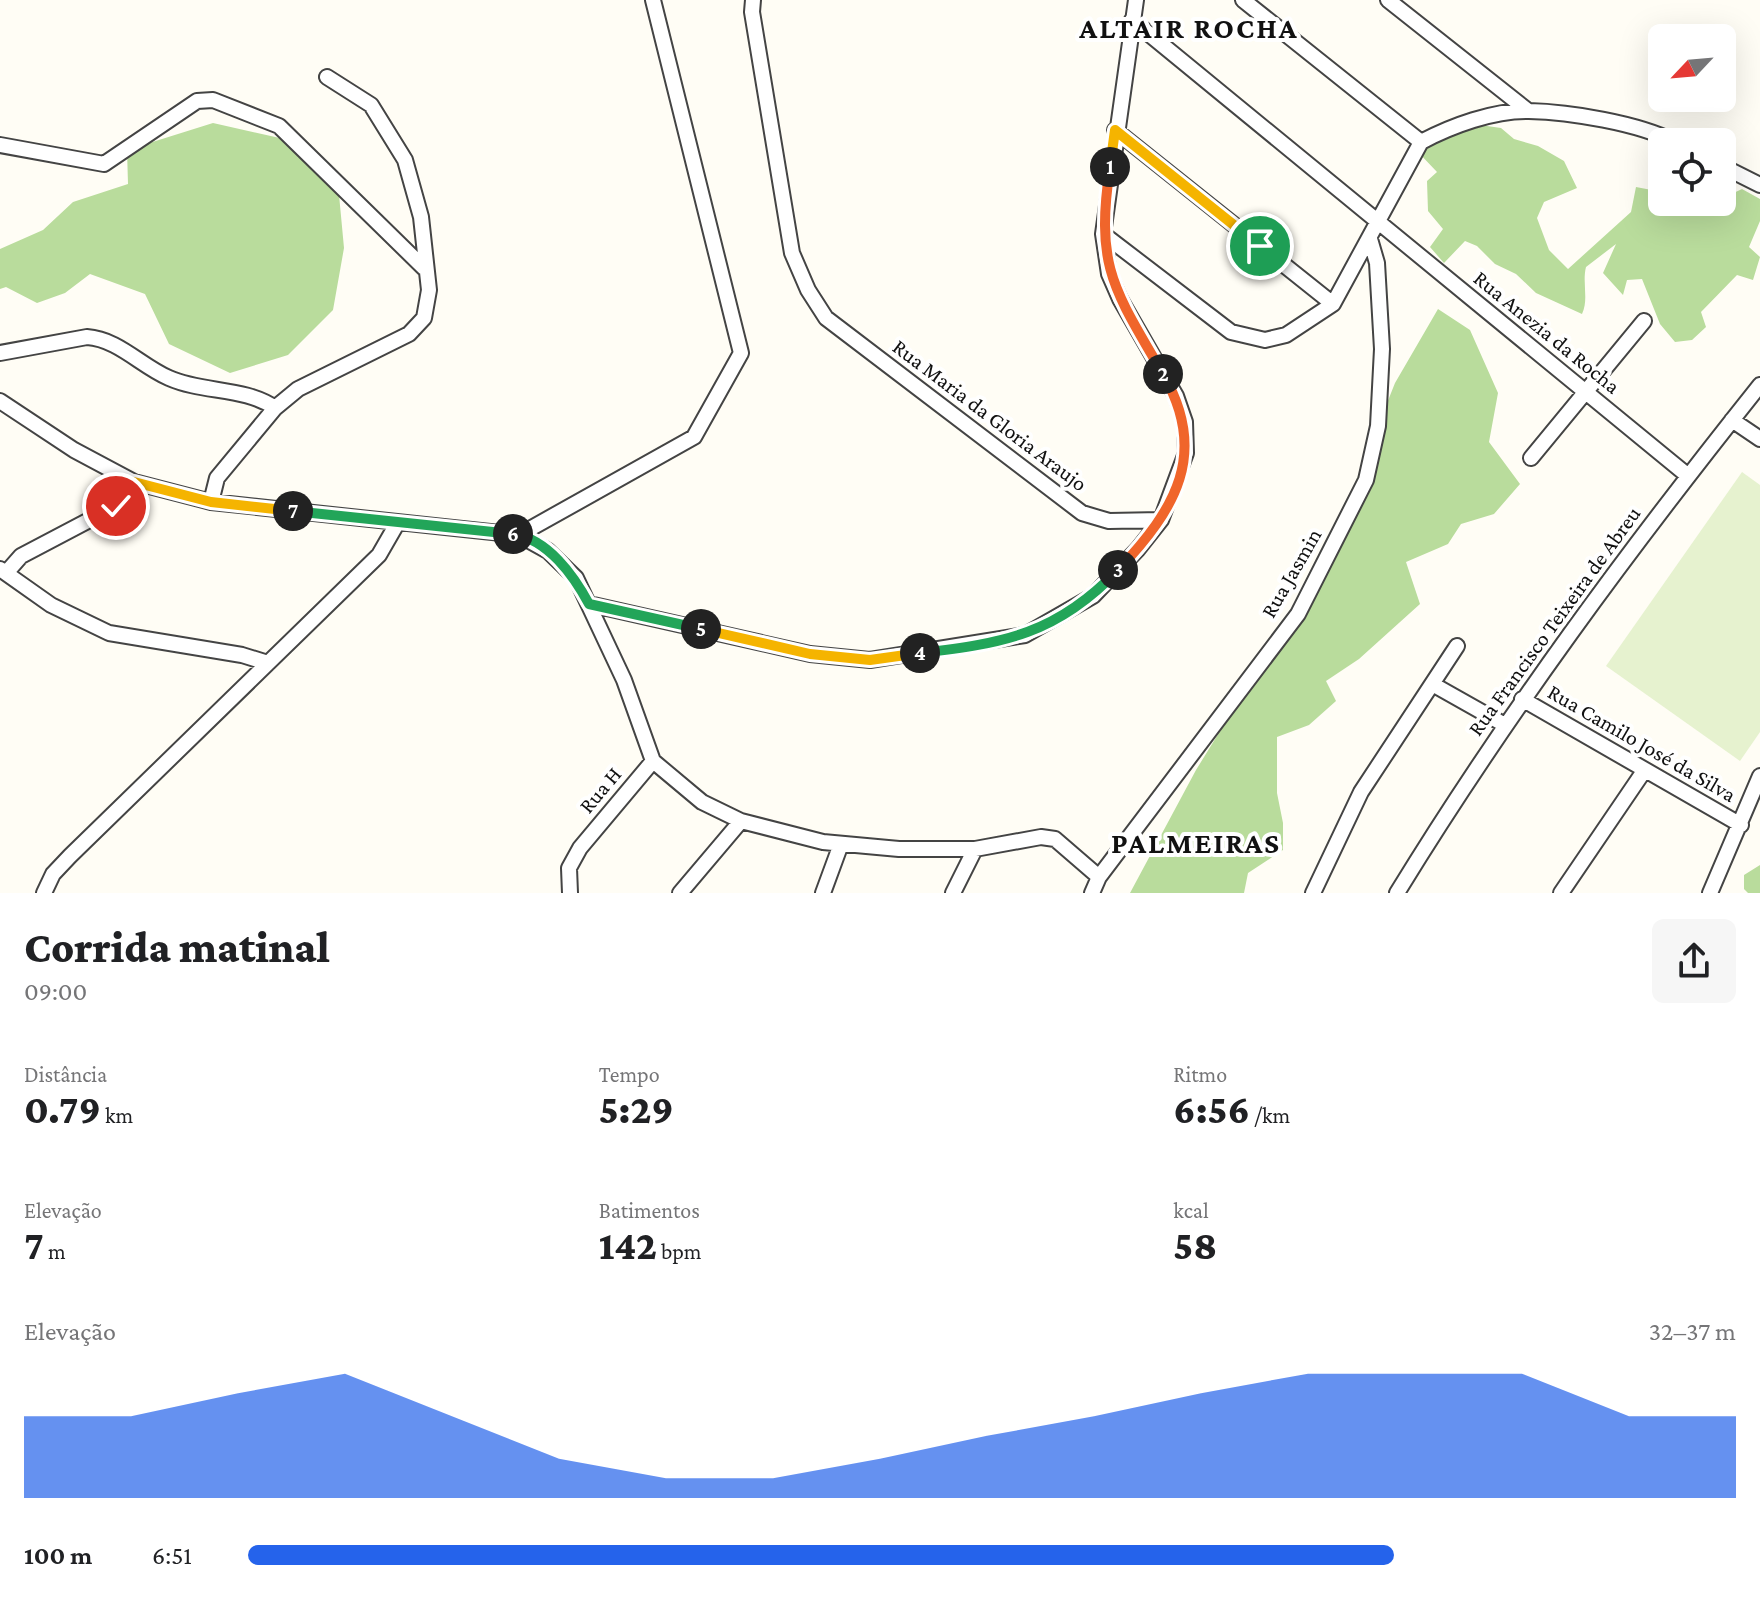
<!DOCTYPE html>
<html lang="pt">
<meta charset="utf-8">
<style>
:root{--surface:#fff;--page:#f6f6f6;--text:#202124;--muted:#757577;--accent:#2563eb}
body{margin:0;font-family:"Crimson Pro",serif;background:var(--page);color:var(--text);height:100vh;display:flex;flex-direction:column;font-size:30px;white-space:nowrap}
*{box-sizing:border-box;margin:0}
p{font-size:26px;color:var(--muted)}
.icon{flex:none;width:44px;height:44px;fill:none;stroke:currentColor;stroke-width:2;stroke-linecap:round;stroke-linejoin:round}
.map{position:relative;height:893px;overflow:hidden}
.details{display:flex;flex-direction:column;background:var(--surface);flex:1}
.details>*{flex:none}
.needle{width:52px;rotate:244deg}
.fabs{position:absolute;left:1648px;top:24px;display:grid;gap:16px}
.fabs a{display:grid;place-items:center;width:88px;height:88px;border-radius:12px;background:var(--surface);box-shadow:0 8px 32px #0002;font-size:40px}
.pin{position:absolute;display:grid;place-items:center;width:68px;height:68px;color:#fff;margin:-34px;border:4px solid #fff;border-radius:50%;box-shadow:0 2px 8px #0007}
.km{position:absolute;width:40px;height:40px;margin:-20px;border-radius:50%;background:#222;color:#fff;font-size:22px;line-height:40px;text-align:center}
.round{display:grid;place-items:center;flex:none;width:84px;height:84px;border-radius:12px;background:var(--page)}
.overview{display:flex;align-items:center;justify-content:space-between;height:136px;padding:0 24px}
h1{font-size:44px;font-weight:800;line-height:60px}
.figures{display:grid;grid-template-columns:repeat(3,1fr);gap:12px;height:136px;padding:8px 24px}
.figures div{display:grid;align-content:center}
.figures b{font-size:40px;font-weight:800}
.figures small{font-size:22px;font-weight:400}
.figures p{font-size:22px}
.chart{height:224px;padding:16px 24px}
.chart p{display:flex;justify-content:space-between}
.chart svg{width:100%;height:144px;margin-top:8px;fill:var(--accent);opacity:.7}
ul{padding:0 24px;list-style:none;font-size:26px}
li{display:grid;grid-template-columns:128px 96px 1fr;align-items:center;height:60px}
li i{height:20px;border-radius:10px;background:var(--accent)}
.map>svg:first-child{display:block}
</style>
<div class="map">
<svg width="1760" height="893" viewBox="0 0 1760 893">
<rect width="100%" height="100%" fill="#fffdf5"/>
<path fill="#b9dc9c" d="M213,123L302,143L338,184L344,248L333,310L288,355L230,373L169,344L145,294L90,274L65,293L37,303L6,287L0,289V249L43,230L73,202L128,184L127,150Z
M1466,123L1501,128L1514,139L1538,146L1564,161L1577,188L1544,202L1537,218L1549,250L1568,269L1631,212L1636,187L1662,192V202H1685L1707,216L1725,197L1742,189L1760,199V221L1749,247L1760,257L1753,280L1737,275L1701,312L1706,327L1692,340L1675,342L1660,324L1642,279L1627,280L1623,295L1603,273L1616,244L1586,267C1582,283 1589,299 1582,314L1536,293L1516,274L1495,264L1477,246L1465,241L1444,263L1430,247L1443,229L1428,211L1427,181L1437,172L1417,151Z
M1438,309L1470,330L1498,393L1489,442L1520,484L1494,514L1461,524L1448,544L1406,562L1420,604L1359,659L1326,681L1336,701L1309,725L1277,737V793L1283,823V850L1248,873L1244,893H1130L1196,770L1323,564L1395,383Z
M1760,865V893H1748L1744,889V875Z"/>
<path fill="#e6f2cf" d="M1742,472L1760,485V732L1740,761L1606,666Z"/>
<g fill="none" stroke-linecap="round" stroke-linejoin="round">
<defs>
<path id="minor" d="M753,0L752,12L792,253L808,290L826,318L1082,513L1109,521L1161,520
M1243,0L1421,142
M1388,0L1527,110
M1132,20L1687,475
M1115,130L1333,304
M0,145L104,164L197,101L213,100L279,126L424,268
M1722,166L1760,185
M1103,234L1231,332L1265,340L1286,335L1333,304L1421,142C1451,126 1494,110 1529,111C1570,112 1638,123 1675,142
M0,353L87,337C118,339 141,366 169,378C203,393 245,387 275,408
M0,401L74,450L134,482L211,502L519,535L548,551L576,578L624,680L653,761L702,802L741,821L823,842L899,849H975L1041,837L1055,839L1099,877
M1732,420L1760,439
M1531,458L1644,321
M211,502L217,478L275,408L298,389L409,334L424,318L429,290L421,217L405,160L371,105L327,77
M519,535L694,437L741,353L653,0
M0,569L51,605L109,633L242,655L268,663
M6,573L21,556L116,506L134,482
M589,604L810,654L870,660L1025,635L1093,596L1138,549L1161,520L1186,453L1185,422L1176,396L1120,299L1109,274L1103,234L1136,0
M1434,685L1505,725
M1522,699L1741,825
M44,893L53,874L70,856L379,555L398,522
M570,893L569,868L580,848L653,761
M680,893L741,821
M823,893L841,844
M953,893L975,849
M1092,893L1099,877L1298,614L1366,480L1378,426L1382,349L1377,263L1370,239
M1313,893L1361,792L1457,646
M1397,893C1506,715 1630,548 1760,385
M1561,893L1644,771
M1710,893L1760,776"/>
</defs>
<use href="#minor" stroke="#444" stroke-width="18"/>
<use href="#minor" stroke="#fff" stroke-width="14"/>
</g>
<g fill="none" stroke-linecap="round" stroke-linejoin="round">
<defs>
<path id="split-1" d="M1110,167L1115,130L1260,246"/>
<path id="split-2" d="M1110,167C1095,268 1114,289 1163,374"/>
<path id="split-3" d="M1118,570C1176,509 1209,453 1163,374"/>
<path id="split-4" d="M920,653C1005,643 1057,634 1118,570"/>
<path id="split-5" d="M701,629L810,654L870,660L920,653"/>
<path id="split-6" d="M513,534C548,539 574,576 589,604L701,629"/>
<path id="split-7" d="M293,511L513,534"/>
<path id="split-8" d="M116,506L134,482L211,502L293,511"/>
</defs>
<use href="#split-1" stroke="#fff" stroke-width="16"/>
<use href="#split-2" stroke="#fff" stroke-width="16"/>
<use href="#split-3" stroke="#fff" stroke-width="16"/>
<use href="#split-4" stroke="#fff" stroke-width="16"/>
<use href="#split-5" stroke="#fff" stroke-width="16"/>
<use href="#split-6" stroke="#fff" stroke-width="16"/>
<use href="#split-7" stroke="#fff" stroke-width="16"/>
<use href="#split-8" stroke="#fff" stroke-width="16"/>
<use href="#split-1" stroke="#f5b400" stroke-width="10"/>
<use href="#split-2" stroke="#f0652b" stroke-width="10"/>
<use href="#split-3" stroke="#f0652b" stroke-width="10"/>
<use href="#split-4" stroke="#22a559" stroke-width="10"/>
<use href="#split-5" stroke="#f5b400" stroke-width="10"/>
<use href="#split-6" stroke="#22a559" stroke-width="10"/>
<use href="#split-7" stroke="#22a559" stroke-width="10"/>
<use href="#split-8" stroke="#f5b400" stroke-width="10"/>
</g>
<g text-anchor="middle" dominant-baseline="central" stroke-width="8" stroke-linejoin="round" paint-order="stroke">
<g font-size="22" fill="#111" stroke="#fff">
<text transform="translate(1547 332) rotate(39)">Rua Anezia da Rocha</text>
<text transform="translate(990 415) rotate(37)">Rua Maria da Gloria Araujo</text>
<text transform="translate(1291 573) rotate(-60)">Rua Jasmin</text>
<text transform="translate(1554 621) rotate(-54)">Rua Francisco Teixeira de Abreu</text>
<text transform="translate(1642 743) rotate(30)">Rua Camilo José da Silva</text>
<text transform="translate(600 790) rotate(-50)">Rua H</text>
</g>
<g font-size="30" font-weight="bold" letter-spacing="2" fill="#111" stroke="#fff">
<text x="1189" y="27">ALTAIR ROCHA</text>
<text x="1196" y="842">PALMEIRAS</text>
</g>
</g>
</svg>
<div class="fabs">
<a><svg class="needle" viewBox="-14 -14 28 28"><path d="M0-13l5 13h-10z" fill="#e53935"/><path d="M0 13l5-13h-10z" fill="#757577"/></svg></a>
<a><svg class="icon" aria-label="locate" viewBox="0 0 24 24"><circle cx="12" cy="12" r="6"/><path d="M12 2v4M12 18v4M2 12h4M18 12h4"/></svg></a>
</div>
<div class="pin" style="left:1260px;top:246px;background:#1e9e55"><svg class="icon" aria-label="arrive" viewBox="0 0 24 24"><path d="M6 21V4h12l-3 4 3 4H6"/></svg></div>
<div class="pin" style="left:116px;top:506px;background:#d93025"><svg class="icon" aria-label="check" viewBox="0 0 24 24"><path d="M5 12l5 5 9-10"/></svg></div>
<b class="km" style="left:1110px;top:167px">1</b>
<b class="km" style="left:1163px;top:374px">2</b>
<b class="km" style="left:1118px;top:570px">3</b>
<b class="km" style="left:920px;top:653px">4</b>
<b class="km" style="left:701px;top:629px">5</b>
<b class="km" style="left:513px;top:534px">6</b>
<b class="km" style="left:293px;top:511px">7</b>
</div>
<section class="details">
<div class="overview"><div><h1>Corrida matinal</h1><p>09:00</p></div><a class="round"><svg class="icon" aria-label="share" viewBox="0 0 24 24"><path d="M12 15V3M7 8l5-5 5 5M5 13v7h14v-7"/></svg></a></div>
<div class="figures">
<div><p>Distância</p><b>0.79<small> km</small></b></div>
<div><p>Tempo</p><b>5:29</b></div>
<div><p>Ritmo</p><b>6:56<small> /km</small></b></div>
</div>
<div class="figures">
<div><p>Elevação</p><b>7<small> m</small></b></div>
<div><p>Batimentos</p><b>142<small> bpm</small></b></div>
<div><p>kcal</p><b>58</b></div>
</div>
<div class="chart"><p><span>Elevação</span>32–37 m</p>
<svg viewBox="0 0 160 44" preserveAspectRatio="none"><path d="M0 44V19L10 19L20 12L30 6L40 19L50 32L60 38L70 38L80 32L90 25L100 19L110 12L120 6L130 6L140 6L150 19L160 19V44z"/></svg>
</div>
<ul>
<li><b>100 m</b>6:51<i style="width:77%"></i></li>
</ul>
</section>
